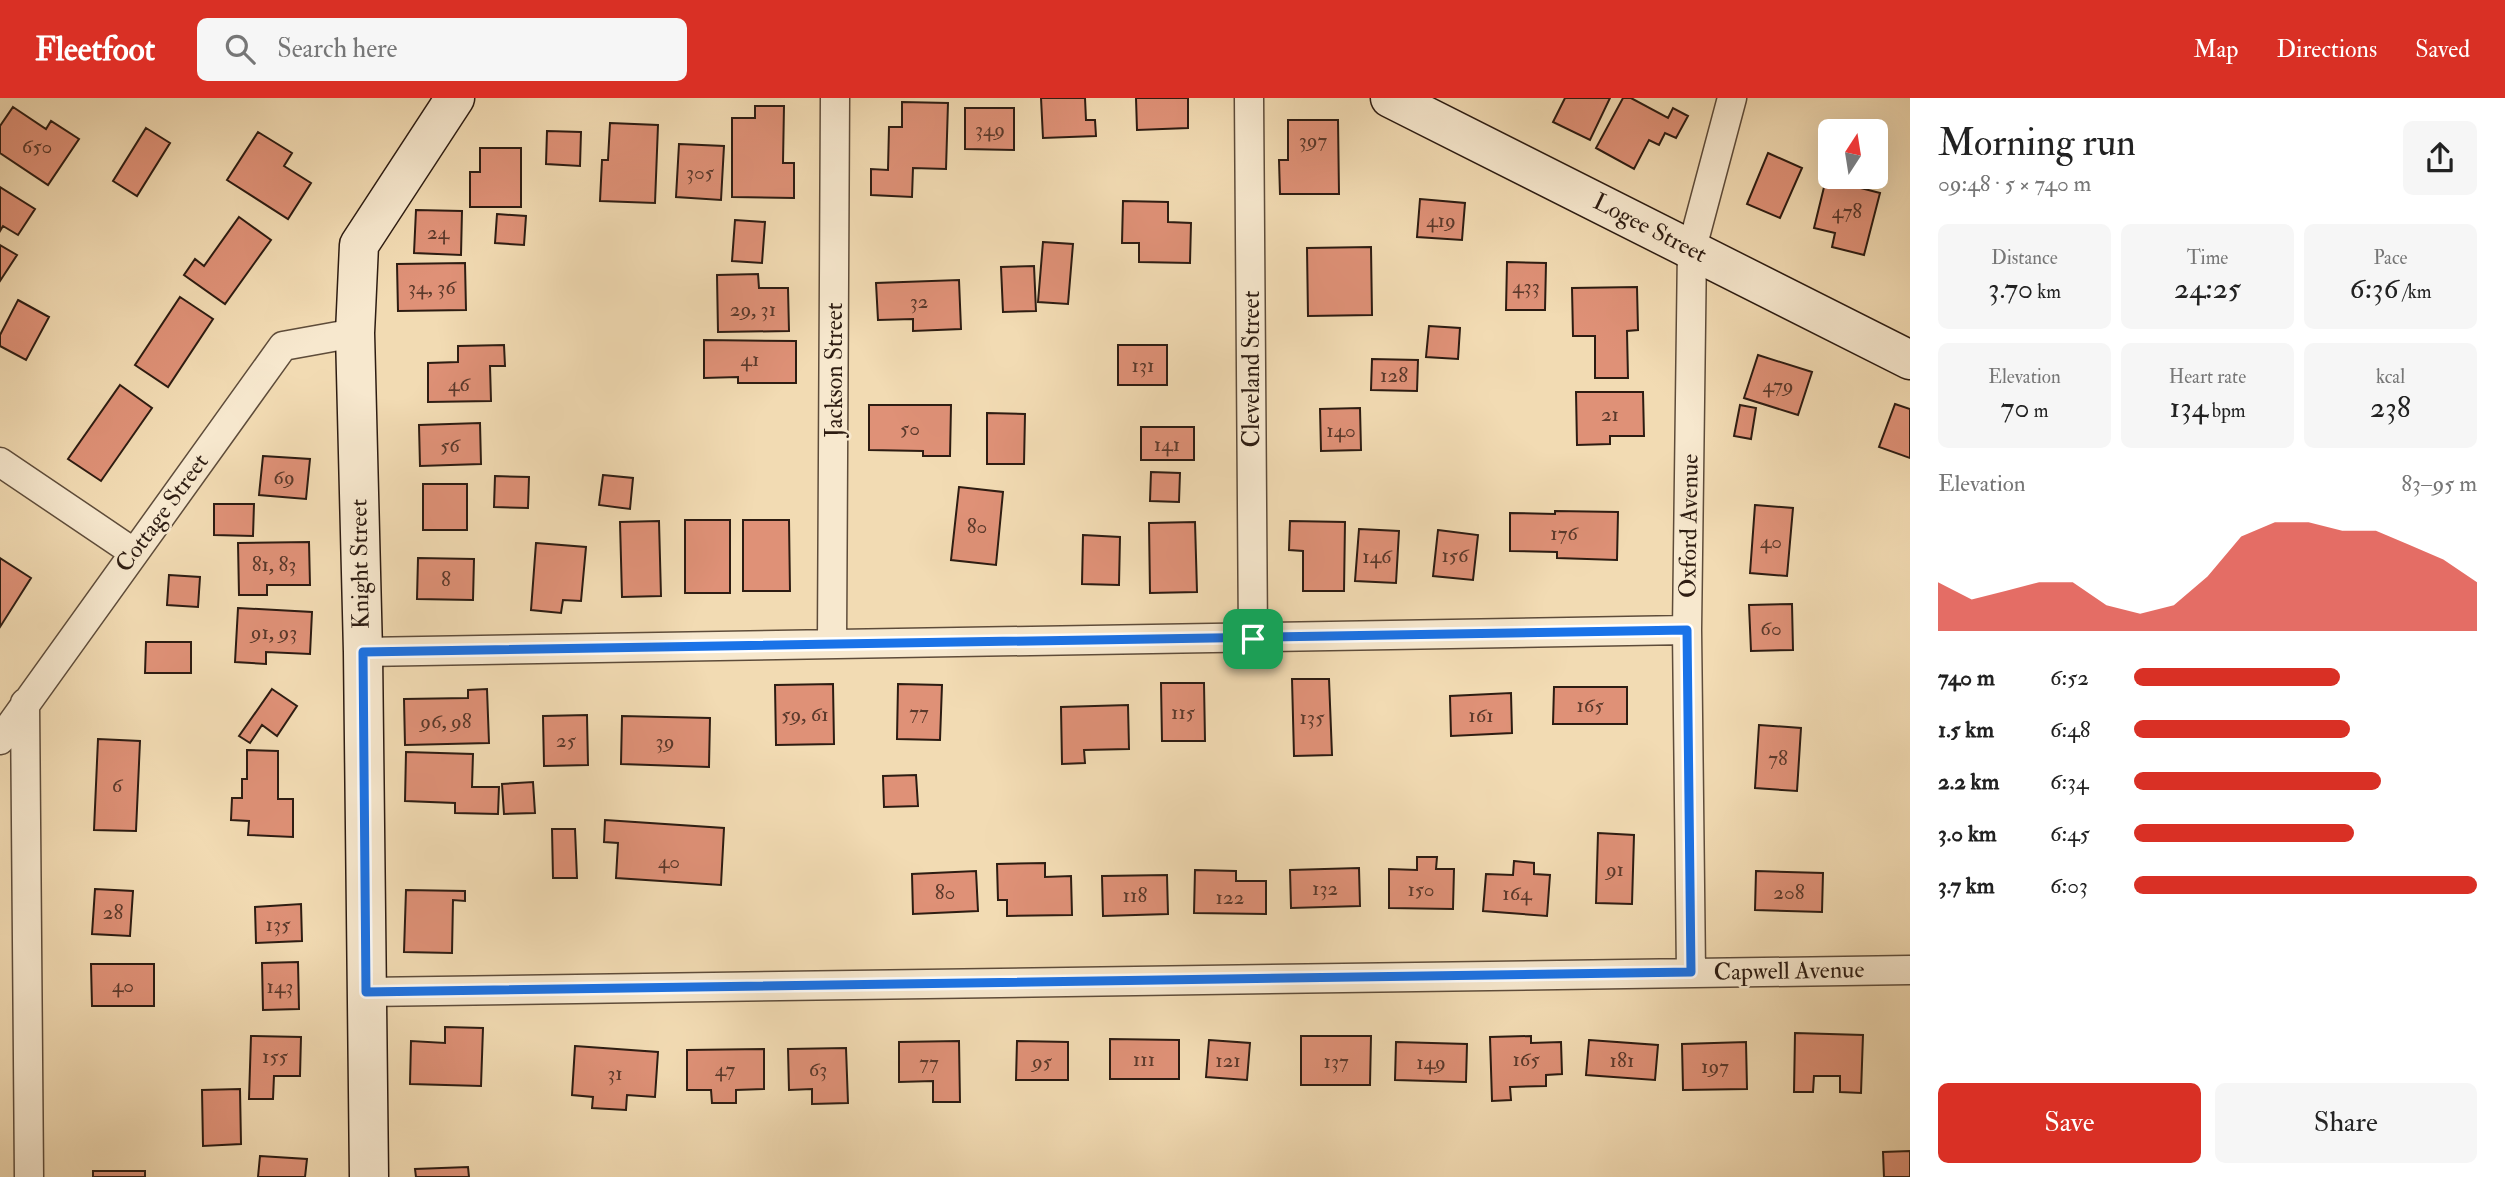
<!DOCTYPE html>
<meta charset="utf-8">
<style>
:root{--surface:#fff;--page:#f6f6f6;--text:#222;--muted:#767676;--accent:#d93025}
body{margin:0;font-family:"IM FELL Double Pica",serif;background:var(--page);color:var(--text);height:100vh;display:flex;flex-direction:column;font-size:26px;white-space:nowrap}
*{box-sizing:border-box;margin:0}
p{font-size:23px;color:var(--muted)}
.icon{flex:none;width:38px;height:38px;fill:none;stroke:currentColor;stroke-width:2;stroke-linecap:round;stroke-linejoin:round}
.map{position:relative;flex:1;overflow:hidden}
.drawer{display:flex;flex-direction:column;background:var(--surface);width:595px}
.drawer>*{flex:none}
.needle{width:46px;rotate:12deg}
.fabs{position:absolute;left:1818px;top:21px;display:grid;gap:14px}
.fabs a{display:grid;place-items:center;width:70px;height:70px;border-radius:10px;background:var(--surface);box-shadow:0 7px 28px #0002;font-size:35px}
.pin{position:absolute;display:grid;place-items:center;width:60px;height:60px;color:#fff;margin:-30px;border-radius:14px;box-shadow:0 4px 10px #0006}
.round{display:grid;place-items:center;flex:none;width:74px;height:74px;border-radius:10px;background:var(--page)}
.summary{display:flex;align-items:center;justify-content:space-between;height:119px;padding:0 28px}
h1{font-size:38px;font-weight:600;line-height:52px}
.figures{display:grid;grid-template-columns:repeat(3,1fr);gap:10px;height:119px;padding:7px 28px}
.figures div{display:grid;align-content:center;border-radius:10px;background:var(--page);text-align:center}
.figures b{font-size:30px;font-weight:600}
.figures small{font-size:19px;font-weight:400}
.figures p{font-size:19px}
.chart{height:196px;padding:14px 28px}
.chart p{display:flex;justify-content:space-between}
.chart svg{width:100%;height:126px;margin-top:7px;fill:var(--accent);opacity:.7}
.button{display:flex;gap:14px;margin-top:auto;padding:14px 28px}
.button a{flex:1;height:80px;border-radius:10px;background:var(--accent);color:#fff;font-size:28px;font-weight:600;line-height:80px;text-align:center}
.button a+a{background:var(--page);color:var(--text)}
ul{padding:0 28px;list-style:none;font-size:23px}
li{display:grid;grid-template-columns:112px 84px 1fr;align-items:center;height:52px}
li i{height:18px;border-radius:9px;background:var(--accent)}
header{display:flex;align-items:center;gap:42px;box-sizing:border-box;height:98px;padding:0 35px;background:var(--accent);color:#fff}
header strong{font-size:33px}
nav{display:flex;gap:38px;margin-inline-start:auto;font-size:24px}
.search{width:490px;height:63px;background:var(--page);display:flex;align-items:center;gap:18px;box-sizing:border-box;padding:0 24px;border-radius:10px;color:var(--muted);font-size:26px}
main{display:flex;flex:1;min-height:0}
.map>svg:first-child{display:block}
</style>
<header>
<strong>Fleetfoot</strong>
<div class="search"><svg class="icon" aria-label="search" viewBox="0 0 24 24"><circle cx="10" cy="10" r="6"/><path d="M15 15l6 6"/></svg>Search here</div>
<nav><a>Map</a><a>Directions</a><a>Saved</a></nav>
</header>
<main>
<div class="map">
<svg width="1910" height="1079" viewBox="0 0 1910 1079">
<rect width="100%" height="100%" fill="#f2dbb3"/>
<filter id="stains"><feTurbulence type="fractalNoise" baseFrequency=".00286" numOctaves="4"/><feColorMatrix values="0 0 0 0 .2 0 0 0 0 .09 0 0 0 0 .02 0 0 0 .5 -.17"/></filter>
<radialGradient id="worn" r=".72"><stop offset=".6" stop-color="#630" stop-opacity="0"/><stop offset="1" stop-color="#630" stop-opacity=".3"/></radialGradient>
<path fill="#df9177" stroke="#2d1c12" stroke-width="2" d="M1041,0H1085L1086,22H1095L1096,38L1043,40Z
M1136,0H1188V30L1137,32Z
M1565,0H1610L1590,42L1553,24Z
M1623,0H1631L1668,20L1673,10L1688,18L1676,40L1665,35L1659,47L1649,42L1634,71L1596,50Z
M902,4L948,5L946,71L913,70L912,99L871,97V71L888,72L889,29H902Z
M755,8H784L783,65H794V100L732,99V20H755Z
M13,9L46,31L51,23L79,41L48,87L0,55V28Z
M965,10H1014V52L965,51Z
M1288,22H1338L1339,96H1280L1279,62H1288Z
M610,25L658,27L655,105L600,103L602,62H608Z
M146,30L170,45L137,98L113,83Z
M547,33L581,34L580,68L546,66Z
M258,34L292,55L284,68L311,85L288,121L227,82Z
M679,46L724,48L721,102L676,99Z
M480,50H521V109H470V74H480Z
M1768,55L1802,70L1780,120L1747,106Z
M1826,81L1880,95L1864,157L1832,149L1835,135L1814,130Z
M0,89L35,111L18,137L3,128L0,133Z
M1420,101L1465,105L1462,142L1417,139Z
M1123,103L1168,104V124L1191,125L1190,165L1139,164V145H1122Z
M416,112L462,113L461,157L414,155Z
M497,116L526,118L524,147L495,145Z
M239,119L271,142L225,206L184,177L195,161L204,168Z
M735,122L765,124L762,165L732,163Z
M1043,144L1073,146L1068,206L1038,204Z
M0,147L17,157L0,183Z
M1371,149L1372,217L1308,218L1307,150Z
M1507,164L1546,165L1545,212H1506Z
M465,165L466,212L398,213L397,166Z
M1034,168L1036,213L1003,214L1001,169Z
M758,176L759,190H788L789,233L718,234L717,177Z
M959,182L961,231L913,233V221L878,222L876,185Z
M1637,189L1638,232L1627,233L1628,280H1595V238H1573L1572,190Z
M180,199L213,221L168,289L135,267Z
M18,202L49,219L26,262L0,248V237Z
M1429,228L1460,230L1458,261L1426,259Z
M704,242L796,243V285H738V279L704,280Z
M504,247L505,268H490L491,303L428,304V265L458,264V248Z
M1118,247H1167V287H1118Z
M1758,257L1812,274L1798,317L1744,300Z
M1372,261L1418,262L1417,293L1371,292Z
M120,287L152,310L101,383L68,361Z
M1576,294H1643L1644,338H1610V346L1577,347Z
M1895,306L1910,311V360L1879,349Z
M869,307H951L950,358H923V353L869,352Z
M1740,307L1756,310L1751,341L1734,338Z
M1360,310L1361,352L1321,353L1320,311Z
M987,315L1025,316L1024,366H987Z
M480,325L481,366L420,368L419,327Z
M1141,329H1194V362H1141Z
M263,358L310,361L306,401L259,397Z
M1151,374L1180,375L1179,404L1150,403Z
M603,377L633,380L630,411L599,407Z
M495,378L529,379L528,410L494,409Z
M423,386H467V432H423Z
M959,389L1003,394L996,467L951,462Z
M214,406H254L253,438L214,437Z
M1755,407L1793,410L1787,478L1750,475Z
M1555,413L1618,414L1617,462L1557,460V454L1510,453V415L1555,416Z
M685,422H730V495H685Z
M743,422H789L790,493H743Z
M659,423L661,498L622,499L620,424Z
M1290,423L1345,424L1344,493H1303V453L1289,452Z
M1195,424L1197,494L1150,495L1149,425Z
M1359,431L1399,433L1396,485L1355,483Z
M1438,432L1478,437L1473,482L1433,478Z
M1083,437L1120,439L1119,487L1082,486Z
M309,444L310,487H267V497H239L238,445Z
M536,445L586,449L581,503L563,502L561,515L531,512Z
M0,460L31,480L0,529Z
M418,460L474,461L473,502L417,501Z
M169,477L200,479L198,509L167,507Z
M1792,506L1793,552L1751,553L1749,507Z
M238,510L312,514L310,556L266,554V566L235,564Z
M146,544H191V575H145Z
M1292,581H1329L1332,657L1294,658Z
M1161,585H1204L1205,643H1162Z
M833,586L834,646L776,647L775,587Z
M898,586L942,587L940,642L897,641Z
M1554,589H1627V626H1553Z
M272,591L297,608L277,638L262,627L250,645L239,638Z
M487,591L489,645L405,647L404,601L468,600V592Z
M1511,595L1512,635L1451,638L1450,598Z
M1128,607L1129,651L1084,652L1085,665L1062,666L1061,609Z
M587,617L588,667L544,668L543,618Z
M622,618L710,620L709,669L621,666Z
M1759,627L1801,630L1797,693L1755,690Z
M98,641L140,643L136,733L94,732Z
M247,652L278,653V701H293V739L248,737L249,723L231,722L232,700H242V681H247Z
M406,654L473,656L472,689H499L498,716L455,715V705L405,703Z
M916,677L918,708L884,709L883,678Z
M533,684L535,715L504,716L502,686Z
M605,722L724,730L721,787L616,780L618,745L604,744Z
M552,731H575L577,780H553Z
M1598,735L1634,737L1632,806L1596,805Z
M1417,759H1437L1436,771H1454L1453,811L1389,810V771L1417,772Z
M1514,763L1534,765V776L1550,777L1547,818L1483,813L1486,776L1513,777Z
M1045,765V779L1071,778L1072,817L1007,818V802H998L997,766Z
M1359,770L1360,808L1291,810L1290,772Z
M1195,772L1236,773V783H1266V816L1194,815Z
M976,773L978,813L913,816L912,776Z
M1756,773L1823,775L1822,814L1755,812Z
M1167,777L1168,816L1103,818L1102,778Z
M95,791L133,793L130,838L92,836Z
M406,792L465,793V803L453,802L452,855L404,854Z
M301,806L302,843L256,845L255,809Z
M298,864L299,911L263,912L262,865Z
M91,866H154V908H92Z
M445,929L483,930L481,988L410,986L411,943L445,945Z
M1795,935L1863,937L1861,995L1840,994V978H1814L1813,994H1794Z
M251,938L301,939L300,978H274L273,1001H249Z
M1301,938H1371L1370,987H1301Z
M1531,938V945L1561,944L1562,976L1546,977V988L1510,989L1511,1002L1492,1003L1490,939Z
M1110,941L1179,942V981H1110Z
M1209,942L1250,945L1247,982L1206,979Z
M1589,942L1658,947L1655,982L1586,977Z
M959,943L960,1004H933V983L899,984V944Z
M1017,943L1068,944V982H1016Z
M1396,944L1467,946L1466,984L1395,982Z
M1746,944L1747,991L1683,992L1682,946Z
M575,948L658,954L655,999L627,997L626,1012L592,1010L593,999L572,997Z
M846,950L848,1005L812,1006V991L789,992L788,951Z
M764,951V991L736,992V1005H712L711,992H687V952Z
M240,991L241,1046L203,1048L202,992Z
M1910,1053V1079H1884L1883,1054Z
M260,1058L307,1061L305,1079H258Z
M468,1069L469,1079H416L415,1071Z
M93,1073H145V1079H93Z"/>
<g fill="none" stroke-linecap="round" stroke-linejoin="round">
<defs>
<path id="street" d="M1249,0L1253,541
M0,364L133,454
M832,544L835,0
M363,554L1687,532
M25,605L29,1079
M0,642L283,248L355,235
M1691,874L1687,532L1692,150L1732,0
M366,894L1910,872"/>
<path id="secondary" d="M1390,0L1910,262
M369,1079L363,554L355,235L359,147L455,0"/>
</defs>
<use href="#street" stroke="#5e4c3a" stroke-width="31"/>
<use href="#secondary" stroke="#2d1c12" stroke-width="41"/>
<use href="#street" stroke="#f7e8ce" stroke-width="28"/>
<use href="#secondary" stroke="#f7e8ce" stroke-width="38"/>
</g>
<g fill="none" stroke-linecap="round" stroke-linejoin="round">
<defs>
<path id="route" d="M1687,532L1691,874L366,894L363,554Z"/>
</defs>
<use href="#route" stroke="#fff" stroke-width="14"/>
<use href="#route" stroke="#1a73e8" stroke-width="9"/>
</g>
<g text-anchor="middle" dominant-baseline="central" stroke-width="5" stroke-linejoin="round" paint-order="stroke">
<g font-size="21" fill="#5a392b">
<text x="990" y="31">349</text>
<text x="1313" y="42">397</text>
<text x="37" y="48">650</text>
<text x="700" y="74">305</text>
<text x="1847" y="113">478</text>
<text x="1441" y="122">419</text>
<text x="438" y="134">24</text>
<text x="1526" y="188">433</text>
<text x="432" y="189">34, 36</text>
<text x="919" y="203">32</text>
<text x="753" y="211">29, 31</text>
<text x="750" y="261">41</text>
<text x="1143" y="267">131</text>
<text x="1394" y="277">128</text>
<text x="459" y="286">46</text>
<text x="1778" y="287">479</text>
<text x="1610" y="316">21</text>
<text x="910" y="330">50</text>
<text x="1341" y="332">140</text>
<text x="1167" y="346">141</text>
<text x="450" y="347">56</text>
<text x="284" y="379">69</text>
<text x="977" y="428">80</text>
<text x="1564" y="435">176</text>
<text x="1771" y="443">40</text>
<text x="1455" y="457">156</text>
<text x="1377" y="458">146</text>
<text x="274" y="466">81, 83</text>
<text x="446" y="481">8</text>
<text x="1771" y="530">60</text>
<text x="274" y="534">91, 93</text>
<text x="1590" y="607">165</text>
<text x="919" y="614">77</text>
<text x="1183" y="614">115</text>
<text x="805" y="616">59, 61</text>
<text x="1481" y="617">161</text>
<text x="1312" y="619">135</text>
<text x="446" y="623">96, 98</text>
<text x="566" y="642">25</text>
<text x="665" y="643">39</text>
<text x="1778" y="660">78</text>
<text x="117" y="687">6</text>
<text x="669" y="763">40</text>
<text x="1615" y="771">91</text>
<text x="1325" y="790">132</text>
<text x="1421" y="791">150</text>
<text x="945" y="794">80</text>
<text x="1789" y="794">208</text>
<text x="1517" y="795">164</text>
<text x="1135" y="797">118</text>
<text x="1230" y="799">122</text>
<text x="113" y="814">28</text>
<text x="278" y="826">135</text>
<text x="123" y="887">40</text>
<text x="280" y="888">143</text>
<text x="275" y="958">155</text>
<text x="1144" y="961">111</text>
<text x="1526" y="961">165</text>
<text x="1228" y="962">121</text>
<text x="1622" y="962">181</text>
<text x="1042" y="963">95</text>
<text x="1336" y="963">137</text>
<text x="929" y="964">77</text>
<text x="1431" y="964">149</text>
<text x="1715" y="968">197</text>
<text x="725" y="971">47</text>
<text x="818" y="971">63</text>
<text x="615" y="975">31</text>
</g>
<g font-size="24" fill="#2d1c12" stroke="#f7e8ce">
<text transform="translate(1650 130) rotate(27)">Logee Street</text>
<text transform="translate(1251 271) rotate(-90)">Cleveland Street</text>
<text transform="translate(834 272) rotate(-90)">Jackson Street</text>
<text transform="translate(162 415) rotate(-54)">Cottage Street</text>
<text transform="translate(1689 428) rotate(-89)">Oxford Avenue</text>
<text transform="translate(360 466) rotate(-91)">Knight Street</text>
<text transform="translate(1789 873) rotate(-1)">Capwell Avenue</text>
</g>
</g>
<rect width="100%" height="100%" filter="url(#stains)"/>
<rect width="100%" height="100%" fill="url(#worn)"/>
</svg>
<div class="fabs">
<a><svg class="needle" viewBox="-14 -14 28 28"><path d="M0-13l5 13h-10z" fill="#e53935"/><path d="M0 13l5-13h-10z" fill="#767676"/></svg></a>
</div>
<div class="pin" style="left:1253px;top:541px;background:#1e9e55"><svg class="icon" aria-label="arrive" viewBox="0 0 24 24"><path d="M6 21V4h12l-3 4 3 4H6"/></svg></div>
</div>
<section class="drawer">
<div class="summary"><div><h1>Morning run</h1><p>09:48 · 5 × 740 m</p></div><a class="round"><svg class="icon" aria-label="share" viewBox="0 0 24 24"><path d="M12 15V3M7 8l5-5 5 5M5 13v7h14v-7"/></svg></a></div>
<div class="figures">
<div><p>Distance</p><b>3.70<small> km</small></b></div>
<div><p>Time</p><b>24:25</b></div>
<div><p>Pace</p><b>6:36<small> /km</small></b></div>
</div>
<div class="figures">
<div><p>Elevation</p><b>70<small> m</small></b></div>
<div><p>Heart rate</p><b>134<small> bpm</small></b></div>
<div><p>kcal</p><b>238</b></div>
</div>
<div class="chart"><p><span>Elevation</span>83–95 m</p>
<svg viewBox="0 0 160 44" preserveAspectRatio="none"><path d="M0 44V27L10 33L20 30L30 27L40 27L50 35L60 38L70 35L80 25L90 11L100 6L110 6L120 9L130 9L140 14L150 19L160 27V44z"/></svg>
</div>
<ul>
<li><b>740 m</b>6:52<i style="width:60%"></i></li>
<li><b>1.5 km</b>6:48<i style="width:63%"></i></li>
<li><b>2.2 km</b>6:34<i style="width:72%"></i></li>
<li><b>3.0 km</b>6:45<i style="width:64%"></i></li>
<li><b>3.7 km</b>6:03<i style="width:100%"></i></li>
</ul>
<div class="button"><a>Save</a><a>Share</a></div>
</section>
</main>
